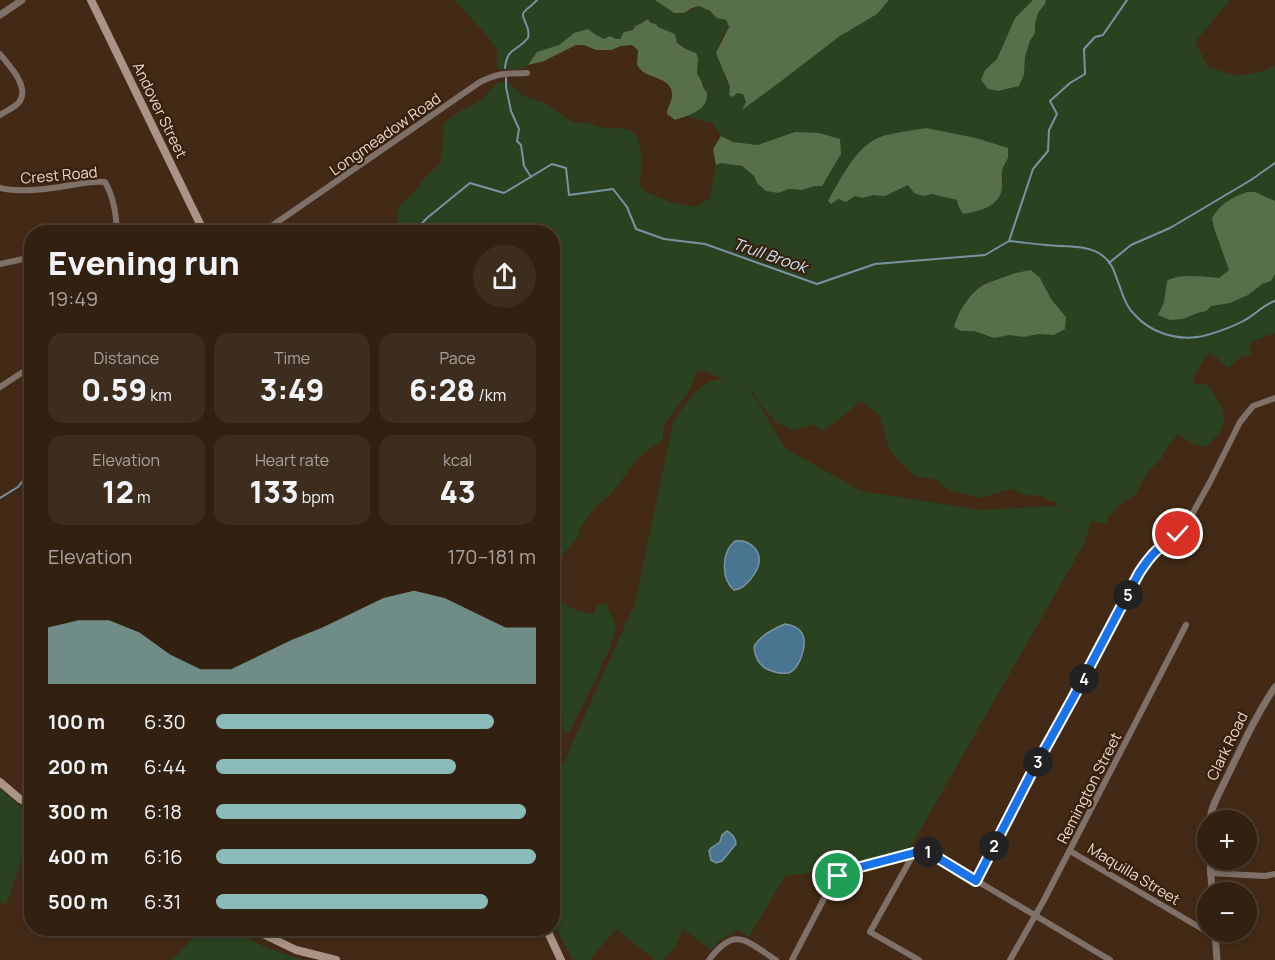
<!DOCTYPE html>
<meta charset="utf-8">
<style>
:root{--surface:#322010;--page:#3d2d1e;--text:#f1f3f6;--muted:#a8a39f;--line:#4d3e30;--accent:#8bbbb9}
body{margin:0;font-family:Manrope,sans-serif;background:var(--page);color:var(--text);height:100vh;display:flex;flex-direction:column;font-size:22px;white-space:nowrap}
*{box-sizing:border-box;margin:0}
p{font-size:20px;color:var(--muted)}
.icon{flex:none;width:33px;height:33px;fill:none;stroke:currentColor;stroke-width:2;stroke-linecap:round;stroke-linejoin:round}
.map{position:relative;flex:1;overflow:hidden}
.details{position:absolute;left:24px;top:225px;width:536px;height:711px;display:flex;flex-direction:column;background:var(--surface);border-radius:24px;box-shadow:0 3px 9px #0003,0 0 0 2px var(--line)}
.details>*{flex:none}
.controls{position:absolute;left:1197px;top:810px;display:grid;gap:12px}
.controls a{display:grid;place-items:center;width:60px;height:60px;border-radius:50%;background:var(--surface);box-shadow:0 3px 9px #0003,0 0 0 2px var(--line);font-size:30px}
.pin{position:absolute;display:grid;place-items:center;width:51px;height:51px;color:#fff;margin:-26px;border:3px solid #fff;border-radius:50%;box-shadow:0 2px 6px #0007}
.km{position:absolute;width:30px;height:30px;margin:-15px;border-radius:50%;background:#222;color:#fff;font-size:16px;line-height:30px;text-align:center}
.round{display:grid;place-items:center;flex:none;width:63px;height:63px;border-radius:32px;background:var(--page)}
.head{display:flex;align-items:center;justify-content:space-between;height:102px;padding:0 24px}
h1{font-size:33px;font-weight:800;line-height:45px}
.stats{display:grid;grid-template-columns:repeat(3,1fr);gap:9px;height:102px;padding:6px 24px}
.stats div{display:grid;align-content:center;border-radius:15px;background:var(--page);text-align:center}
.stats b{font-size:30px;font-weight:800}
.stats small{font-size:16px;font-weight:400}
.stats p{font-size:16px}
.chart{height:168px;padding:12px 24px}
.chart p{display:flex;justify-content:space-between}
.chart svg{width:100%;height:108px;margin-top:6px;fill:var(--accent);opacity:.7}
ul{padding:0 24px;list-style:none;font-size:20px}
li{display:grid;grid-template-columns:96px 72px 1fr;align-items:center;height:45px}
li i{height:15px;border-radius:8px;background:var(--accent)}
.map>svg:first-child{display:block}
</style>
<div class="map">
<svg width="1275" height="960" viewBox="0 0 1275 960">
<rect width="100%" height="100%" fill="#422a16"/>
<path fill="#2b4221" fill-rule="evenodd" d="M454,0H655C663,5 674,16 684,13C689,12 694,8 699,6C709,11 715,17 725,20L729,26L719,44L725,78L730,87L737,93L743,94L746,102L743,108L780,82L840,36L877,14L889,0H1033L1015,18L997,59L985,70L1024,74L1025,57L1030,41L1035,33V24L1038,13L1045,4L1046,0H1230L1195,42L1209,68L1239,76L1266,70L1275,65V333L1256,340L1249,344L1252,357C1241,352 1237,362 1228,368L1215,356L1209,353C1201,362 1195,372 1193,384H1206C1216,396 1229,412 1222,428C1219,435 1211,441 1205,447L1193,444L1178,434L1167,447L1161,459L1149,470L1135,495L1124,501L1109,516L1106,524L1091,521L1085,542L907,853L839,869L785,876L749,937L738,930L720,940L711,950L683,929L676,946L663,960H655L616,929L590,960H573L552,921V789L635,603L673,423C679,412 699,385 711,381C716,379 721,380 725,380L701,370L697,372C694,379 691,387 687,394C677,409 661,421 663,440L645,452L634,463L612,493L598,505L588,516L580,528L579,536L565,552L552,573V232H376L397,226L398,207L416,190L428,174L439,165L441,158L444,135L443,125C453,112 468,109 481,100C488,95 490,88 499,82L504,83L507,81L523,96L545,103L569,120L577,123L585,122L603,128H620L631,131L637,137L640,147L642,170L639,180L641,187L646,192L670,202L695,207L710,198L716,165L720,162C737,165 750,166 757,183L778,193L789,189L802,190L814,186H822L795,132L758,145L733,142L721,136L712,122C704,123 699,119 691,118L688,115C692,113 698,111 701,108C712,99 704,82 697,74L698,59C692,51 685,47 677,43L675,34L658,27L648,19L635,26L633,30L624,32L620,39H604L596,35L574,33L559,45L537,52L525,68C516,69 506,71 498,69C497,63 498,56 497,50C494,41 462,9 454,0ZM926,128L976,138L1008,149L1002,171L1003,181L957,200L932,194L908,185L885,195H873L863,198L855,196L846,202L838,199L843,174L865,146L879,137ZM1010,274L1040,278L1051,299L1066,317L1054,335L1038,334L1024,337L1009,335L994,338L974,331L964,306L976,291L985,283L996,281ZM749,390L753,392L760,404L776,422L792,430L814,425L822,430L833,424L861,401L880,416L890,450L896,458L915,476L937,480L948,490L980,498L1010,489L1025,495L1041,496L1049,501H1054L1059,506L980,510L861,491L785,448L754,396Z
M552,596C565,605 578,613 594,614L597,605L606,603L616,626L610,649L603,661L601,668L593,685L568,734L563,731L562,714L557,691L556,673L552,669Z
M0,789L30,814L26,847L6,904L0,902Z
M202,928L233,929L261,945L279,952L303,960H172Z"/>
<path fill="#57704b" d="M655,0H889L877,14L840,36L780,82L742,110L746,102L743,94L737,93L733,97L729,95L730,87L716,53L729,27L726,20L717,18L710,11L699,6L692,8L684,13H674Z
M1033,0H1046L1045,4L1038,13L1035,24V33L1030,41L1025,57L1024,74L1019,86L998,91L988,89L981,80L985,70L997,59L1015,18Z
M648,19L651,23L656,24L658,27L675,34L677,43L686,49L696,53L698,59L697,74C701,79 701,80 703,86C706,94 706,87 707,95C708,111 686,116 675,120L667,114C667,107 672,102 672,96C673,79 654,79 643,72C641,70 638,67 637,64L638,50L632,45L621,46L611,50H596L584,45H576L544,61L528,65L537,52L559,45L574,33L588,29L596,35L604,39L610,36L616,39H620L624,32L633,30L635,26L640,24Z
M926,128L976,138L1008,148C1008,152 1008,155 1008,158C1006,162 1003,166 1002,171C1001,179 1004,187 1000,195C994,208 976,212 963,214L958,205L957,200L932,194L923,196L914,193L908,185L885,196L873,195L863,198L855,196L846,202L838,199L831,204L828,201C840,180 856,146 880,137C895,132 911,131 926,128Z
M795,132L819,133L840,139L841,154L822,186H814L802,190L789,189L778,193L766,191L757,183L754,176L742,166L721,163L716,165L713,149L721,136L733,142L758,145Z
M1247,192H1255L1275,201V274L1271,281L1262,284L1248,295L1230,303L1211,306L1206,311L1197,313L1183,319L1170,320L1158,315L1164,302L1167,281C1180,273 1204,277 1219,278L1229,270L1214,228L1212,218C1221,203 1231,198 1247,192Z
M1031,270L1040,278L1051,299L1066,317L1065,329L1054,335L1038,334L1024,337L1009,335L994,338L974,331H961L954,327C958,312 970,292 985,284C989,282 994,281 999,279C1010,274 1019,272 1031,270Z"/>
<path fill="#4a7591" stroke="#7a93a3" stroke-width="1.5" d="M735,541C748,539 761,549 759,563C758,570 754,575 750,580C745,585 742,589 734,590C721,579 721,552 735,541Z
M785,624C791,625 798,627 801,632C809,642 800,670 788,673C782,674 774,672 769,670C759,666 755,658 754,647C759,636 773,629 785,624Z
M727,831C732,834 736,838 736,844L722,861L716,863L711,860L709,851L711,848L720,842L722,835Z"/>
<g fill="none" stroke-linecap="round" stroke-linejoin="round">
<path stroke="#7a93a3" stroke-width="2" d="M505,68C507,47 517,52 528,38C531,26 522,21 523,14C524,10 534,4 537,0
M506,78V87L511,111L519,129L517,141L521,145L524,166L531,177
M414,232L427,218L470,183L504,193L552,164L566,168L569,195L613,189L627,207L636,229L664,239L705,244L817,284L875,264L985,255L1009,241L1033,169L1048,151L1049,130L1057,114L1050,101L1070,83L1085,74L1084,49L1095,37L1103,35L1127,0
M1009,241C1021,242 1033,244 1046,245C1064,247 1088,244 1103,256C1114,264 1115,276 1120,287C1123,297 1127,308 1135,315C1150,332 1175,340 1197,337C1208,336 1235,326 1245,320C1256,314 1263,305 1275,301
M1109,263L1131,245L1170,228L1251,180L1275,163
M0,498L18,487L32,469"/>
<path stroke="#7f7068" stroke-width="6" d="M0,54C9,66 29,85 20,101C16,107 6,111 0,115
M0,188C21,193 50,189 72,185C83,183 94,181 105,182C114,198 116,214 117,232
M263,232L480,82C501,72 505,74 527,73
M0,264L32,257
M0,387L32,366
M1070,851L1216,937
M913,855L870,932L919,960
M1210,873L1265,876L1275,874
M976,881L1031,774L1126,600L1139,573L1149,557L1160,546L1178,534L1190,518L1210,482L1240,422L1253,406L1275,398
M709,960C735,925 746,941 776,960
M792,960L829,889L838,876L849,870L925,850L1110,960
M1010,960L1044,900L1186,625"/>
<path stroke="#7f7068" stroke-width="7" d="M0,15L22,0
M1210,820C1211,806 1221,790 1227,777C1242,746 1256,715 1275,687
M1210,860L1212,892
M1215,932L1217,960"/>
<path stroke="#ab9487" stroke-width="8" d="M91,0L204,232
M0,782L20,799L32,805
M251,928L296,950L336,960
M546,928L561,960"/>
</g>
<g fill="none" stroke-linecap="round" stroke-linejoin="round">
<defs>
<path id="route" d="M838,876L849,870L925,850L976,881L1031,774L1073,698L1139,573C1152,553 1158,548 1178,534"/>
</defs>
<use href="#route" stroke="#fff" stroke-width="12"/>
<use href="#route" stroke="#1a73e8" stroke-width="8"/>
</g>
<g text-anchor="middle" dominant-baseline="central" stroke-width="4.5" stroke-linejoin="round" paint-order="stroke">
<g font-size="15" fill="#e9d9cd" stroke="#37200c">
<text transform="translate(160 110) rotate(64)">Andover Street</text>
<text transform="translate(385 134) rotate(-35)">Longmeadow Road</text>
<text transform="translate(59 175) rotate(-5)">Crest Road</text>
<text transform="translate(1227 746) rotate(-64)">Clark Road</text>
<text transform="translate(1089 788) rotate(-63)">Remington Street</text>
<text transform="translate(1134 874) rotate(31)">Maquilla Street</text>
</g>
<g font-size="16" font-style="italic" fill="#c8e2f5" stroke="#37200c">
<text transform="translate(770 255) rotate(19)">Trull Brook</text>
</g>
</g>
</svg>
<div class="controls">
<a>+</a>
<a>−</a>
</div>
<div class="pin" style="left:838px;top:876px;background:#1e9e55"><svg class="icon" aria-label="arrive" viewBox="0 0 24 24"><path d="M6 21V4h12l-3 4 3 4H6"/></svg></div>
<div class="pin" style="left:1178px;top:534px;background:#d93025"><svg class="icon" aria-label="check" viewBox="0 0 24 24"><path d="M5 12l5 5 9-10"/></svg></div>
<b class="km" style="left:928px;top:852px">1</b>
<b class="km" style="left:994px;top:846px">2</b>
<b class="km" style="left:1038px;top:762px">3</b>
<b class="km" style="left:1084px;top:679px">4</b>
<b class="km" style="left:1128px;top:595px">5</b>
<section class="details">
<div class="head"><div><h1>Evening run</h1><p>19:49</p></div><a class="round"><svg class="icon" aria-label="share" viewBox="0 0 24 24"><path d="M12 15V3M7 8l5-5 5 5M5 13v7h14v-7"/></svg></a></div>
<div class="stats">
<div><p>Distance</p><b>0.59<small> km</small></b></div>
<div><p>Time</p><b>3:49</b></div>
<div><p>Pace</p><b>6:28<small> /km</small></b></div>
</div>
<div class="stats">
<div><p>Elevation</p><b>12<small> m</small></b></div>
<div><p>Heart rate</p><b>133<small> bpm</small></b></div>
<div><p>kcal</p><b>43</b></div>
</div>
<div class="chart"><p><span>Elevation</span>170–181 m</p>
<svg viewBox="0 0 160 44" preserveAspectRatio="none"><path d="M0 44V21L10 18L20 18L30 23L40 32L50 38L60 38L70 32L80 26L90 21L100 15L110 9L120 6L130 9L140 15L150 21L160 21V44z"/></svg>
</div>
<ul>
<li><b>100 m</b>6:30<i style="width:87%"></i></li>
<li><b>200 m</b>6:44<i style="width:75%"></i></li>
<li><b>300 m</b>6:18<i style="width:97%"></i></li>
<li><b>400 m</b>6:16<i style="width:100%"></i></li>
<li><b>500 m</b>6:31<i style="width:85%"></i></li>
</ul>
</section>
</div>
